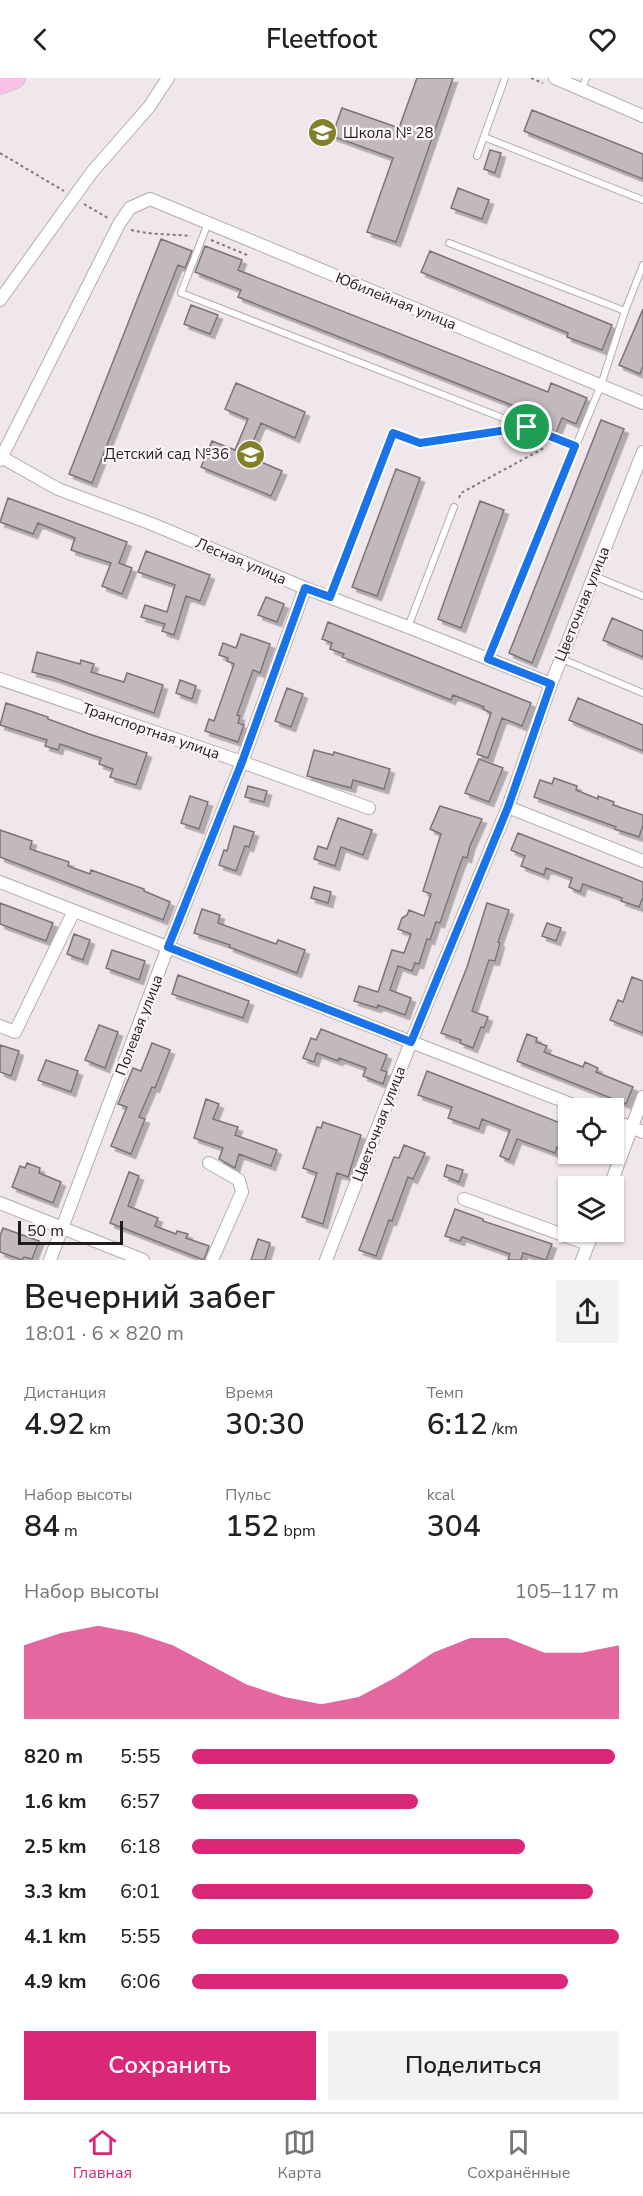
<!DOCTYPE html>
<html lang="ru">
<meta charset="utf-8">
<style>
:root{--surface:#fff;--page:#f2f2f2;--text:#222;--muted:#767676;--line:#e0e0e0;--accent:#db2777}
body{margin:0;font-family:"Nunito Sans",sans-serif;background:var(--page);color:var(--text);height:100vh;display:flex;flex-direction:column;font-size:22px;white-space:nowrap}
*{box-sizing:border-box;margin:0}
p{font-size:20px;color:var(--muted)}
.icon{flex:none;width:33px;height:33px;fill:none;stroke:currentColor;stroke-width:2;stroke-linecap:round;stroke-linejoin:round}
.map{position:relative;height:1182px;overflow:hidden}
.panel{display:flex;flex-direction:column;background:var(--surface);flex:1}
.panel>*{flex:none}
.tools{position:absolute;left:558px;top:1020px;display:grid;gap:12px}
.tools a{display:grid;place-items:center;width:66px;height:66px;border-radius:0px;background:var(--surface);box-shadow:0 2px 4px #0004;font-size:30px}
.scale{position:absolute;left:18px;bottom:15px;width:105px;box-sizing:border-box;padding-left:6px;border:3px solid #201d1f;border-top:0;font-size:16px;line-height:21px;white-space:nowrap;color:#201d1f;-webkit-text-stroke:4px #fef5fa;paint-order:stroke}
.pin{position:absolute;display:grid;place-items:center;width:51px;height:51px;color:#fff;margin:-26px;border:3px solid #fff;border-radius:50%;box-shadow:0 2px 6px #0007}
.round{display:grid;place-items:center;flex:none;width:63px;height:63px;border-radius:0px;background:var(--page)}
.overview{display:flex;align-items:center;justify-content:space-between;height:102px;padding:0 24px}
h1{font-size:33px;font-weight:600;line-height:45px}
.stats{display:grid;grid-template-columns:repeat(3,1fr);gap:9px;height:102px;padding:6px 24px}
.stats div{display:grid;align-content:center}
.stats b{font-size:30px;font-weight:600}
.stats small{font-size:16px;font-weight:400}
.stats p{font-size:16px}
.chart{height:168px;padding:12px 24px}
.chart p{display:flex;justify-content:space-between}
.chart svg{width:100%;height:108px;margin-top:6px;fill:var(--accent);opacity:.7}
.primary-button{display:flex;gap:12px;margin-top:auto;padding:12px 24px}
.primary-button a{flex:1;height:69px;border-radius:0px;background:var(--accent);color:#fff;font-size:24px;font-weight:600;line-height:69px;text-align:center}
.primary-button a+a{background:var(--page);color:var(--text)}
ul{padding:0 24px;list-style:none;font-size:20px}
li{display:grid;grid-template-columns:96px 72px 1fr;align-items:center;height:45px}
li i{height:15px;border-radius:8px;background:var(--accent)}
header{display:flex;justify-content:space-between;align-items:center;height:78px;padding:0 24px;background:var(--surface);font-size:27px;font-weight:600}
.menu{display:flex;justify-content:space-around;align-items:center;height:84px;border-top:2px solid var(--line);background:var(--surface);font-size:16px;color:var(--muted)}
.menu a{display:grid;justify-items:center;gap:3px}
.menu .active{color:var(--accent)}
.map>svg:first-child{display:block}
</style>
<header><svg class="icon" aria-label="back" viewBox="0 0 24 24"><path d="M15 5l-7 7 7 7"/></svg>Fleetfoot<svg class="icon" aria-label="heart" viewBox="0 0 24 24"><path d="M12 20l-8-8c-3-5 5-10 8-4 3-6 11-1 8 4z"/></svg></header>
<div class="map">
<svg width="643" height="1182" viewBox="0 0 643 1182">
<defs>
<filter id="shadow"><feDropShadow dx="4.5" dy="4.5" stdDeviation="0" flood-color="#0004"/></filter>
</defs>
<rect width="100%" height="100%" fill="#f0e7ed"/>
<path fill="#c2b9bf" stroke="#7b7378" stroke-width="1.5" filter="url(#shadow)" d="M417,0H453L396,164L367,154L393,80L332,58L342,30L399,50Z
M532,32L643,76V101L524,53Z
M490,72L501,75L495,95L484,91Z
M458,110L489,122L482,141L451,130Z
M161,161L192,173L185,190L178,187L92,405L69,396Z
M205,168L242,182L238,192L548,314L551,305L587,320L576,346L562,340L556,355L529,344L532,335L238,219L241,212L195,194Z
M430,173L612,247L602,272L567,259L568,255L421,194Z
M191,227L218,237L210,256L184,246Z
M643,231V288L640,296L619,287Z
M236,305L305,334L295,360L261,345L247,378L282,393L271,418L201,389L212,363L235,372L248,341L225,331Z
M601,342L624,351L532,585L509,575Z
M396,391L420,400L377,518L352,509Z
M8,420L127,464L119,485L132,490L122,516L102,508L111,485L71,472L75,460L38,445L33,456L0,444Z
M480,423L504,432L461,550L438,541Z
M146,473L210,497L200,523L186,518L174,557L162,553L165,546L141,539L145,527L167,534L175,507L138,494Z
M266,519L284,526L277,544L258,537Z
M612,540L643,553V579L603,562Z
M328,544L531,625L522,648L502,640L488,680L477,676L491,635L483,631L484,629L453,617L451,622L342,579L344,576L330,571L332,565L322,561Z
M241,556L270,566L260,595L253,592L237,637L240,638L238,645L244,647L238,664L205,653L209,641L214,643L234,586L227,583L228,580L219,577L223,565L236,570Z
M37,574L80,586L81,582L94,586L91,594L124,604L127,595L163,607L154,635L52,599L32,594Z
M180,602L196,608L192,621L176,615Z
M287,610L303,616L291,649L275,643Z
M578,620L643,647V673L569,642Z
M6,625L48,639V641L89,656L147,675L136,707L110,699L113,691L99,686L101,680L60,666L58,672L45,668L47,662L0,647Z
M314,672L333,677L334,674L390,691L384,711L353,702L351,710L307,698Z
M479,681L503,690L489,724L465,715Z
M554,700L577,708L576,712L598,721V718L614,724L613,727L643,737V747L639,759L615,751L616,749L534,719L540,702L552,706Z
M248,708L267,713L264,724L245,719Z
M190,718L208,724L199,751L181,745Z
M440,728L482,741L470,768L467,780L463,779L458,792L440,845L436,844L430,862L427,861L419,886L415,885L412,893L398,888L390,912L411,920L405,937L378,927L377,930L354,923L359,908L378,914L392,872L404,875L411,856L398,851L402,840L407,837L409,832L424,838L431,816L423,813L441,756L430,751Z
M338,740L372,752L363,777L341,769L335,788L314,781L318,768L327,771Z
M234,748L254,754L249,769L245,768L236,793L219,787L224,772L227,773Z
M0,752L32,763L30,771L69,784L68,788L90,796L91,792L144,811V813L170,824L163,842L0,779Z
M518,755L643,804V819L639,829L621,823L622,820L583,806L580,814L569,809L572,800L546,790L544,797L521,788L525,778L511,772Z
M314,809L331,814L328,825L311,820Z
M0,825L53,845L46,863L0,846Z
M487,825L509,832L498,864L500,865L495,883L489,882L472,933L488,939L484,950L481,949L473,970L460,965L461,962L441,955L467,889Z
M202,831L220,837L218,845L276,866L278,862L305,872L297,895L229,869L230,867L194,855Z
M547,845L561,850L556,863L542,858Z
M74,856L90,862L83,882L67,876Z
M112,872L145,883L139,902L106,890Z
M178,897L249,923L243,940L172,916Z
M632,899L643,903V955L610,942L618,922L623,924Z
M99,947L118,954L105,990L85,982Z
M321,951L387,977L381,992L387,994L383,1006L363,998L366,990L339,980L338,983L317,975L314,984L303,980L311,960L316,962Z
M527,956L537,960L536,964L547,968L544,974L583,989L585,984L598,990L596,994L633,1009L626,1026L517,983Z
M152,965L170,972L155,1010L152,1009L139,1039L145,1041L131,1076L111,1068L127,1029L118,1026L133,990L141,993Z
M0,967L19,973L11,998L0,994Z
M46,982L78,993L71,1014L38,1002Z
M427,993L568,1048V1073L557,1069L555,1075L517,1061L509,1082L500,1078L510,1052L482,1041L479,1051L448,1040L452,1029L418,1017Z
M206,1021L219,1026L213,1041L238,1049L235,1057L277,1072L271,1088L239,1076L235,1090L219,1081L223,1070L194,1060Z
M323,1044L361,1057L348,1099L337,1095L323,1146L302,1139L317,1095L303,1090L317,1049L321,1050Z
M404,1067L425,1075L413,1101L408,1099L392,1143L389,1142L376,1178L359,1172L394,1079L399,1080Z
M27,1085L40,1090L39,1095L61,1104L53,1125L12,1109L20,1088L25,1090Z
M447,1087L463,1092L459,1104L444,1098Z
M129,1094L139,1098L128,1128L158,1140L155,1148L176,1156L177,1153L188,1156L186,1160L209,1168L204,1182L110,1145Z
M455,1131L483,1141V1143L552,1166L546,1182L523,1175L521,1182H508L510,1176L462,1159L460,1163L445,1158Z
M3,1150L39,1163L32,1181L24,1179L22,1182L0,1174V1158Z
M258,1161L270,1165L265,1182H251Z"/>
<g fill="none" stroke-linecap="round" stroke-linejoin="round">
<defs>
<path id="service" d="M582,11L586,0
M484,59L643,122
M477,78L505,0
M208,145L181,215L575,368
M449,165L625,233
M594,498L643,518
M330,519L393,355
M408,549L454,429
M488,581L601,307L625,233L643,187
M562,581L643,615"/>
<path id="minor" d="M555,0L643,38
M0,222L92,94L149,29L168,0
M1,379L58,411L152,446L305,510L408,549L551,606
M0,382L119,146L130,130L150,121L643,325
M0,601L242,684L369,730
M508,729L643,783
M0,804L581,1030
M0,948L15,954L74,833
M614,1043L643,1054
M209,1085L239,1102L242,1114L212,1182
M610,1108L643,1019
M464,1121L588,1166
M0,1125L143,1182
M50,1182L168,869L242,684L305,510
M326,1182L411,964L508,729L551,606L643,374
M582,1182L593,1154"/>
<path id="primary" d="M0,6L15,0"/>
</defs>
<use href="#service" stroke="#b4acb1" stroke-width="8"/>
<use href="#minor" stroke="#b4acb1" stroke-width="14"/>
<use href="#primary" stroke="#c9c9c9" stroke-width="22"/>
<path stroke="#807a7e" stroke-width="2" stroke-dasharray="3 3" stroke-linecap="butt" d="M531,0L543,5
M0,75L64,113
M84,126L108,140
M131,152C151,157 171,156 191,158
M211,162L247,177
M403,359L420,365L507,352
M459,420L461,415L546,369"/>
<use href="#service" stroke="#fff" stroke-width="6"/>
<use href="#minor" stroke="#fff" stroke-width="12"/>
<use href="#primary" stroke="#fac0e7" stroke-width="20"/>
</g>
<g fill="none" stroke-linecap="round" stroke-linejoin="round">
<defs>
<path id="route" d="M527,349L575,368L488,581L551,606L508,729L411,964L168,869L242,684L305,510L330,519L393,355L420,365Z"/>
</defs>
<use href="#route" stroke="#fff" stroke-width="12"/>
<use href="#route" stroke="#1a73e8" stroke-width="8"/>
</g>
<defs>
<symbol id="school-disc" viewBox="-11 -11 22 22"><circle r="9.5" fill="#828029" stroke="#fef5fa"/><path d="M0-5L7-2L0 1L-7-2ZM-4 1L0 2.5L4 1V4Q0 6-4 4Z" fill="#fff"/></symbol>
</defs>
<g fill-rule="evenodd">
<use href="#school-disc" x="306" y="38" width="33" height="33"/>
<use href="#school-disc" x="234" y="360" width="33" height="33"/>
</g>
<g text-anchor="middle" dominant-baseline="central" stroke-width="4.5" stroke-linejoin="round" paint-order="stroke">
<g font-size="15" fill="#201d1f" stroke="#fef5fa" text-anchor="start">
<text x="343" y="55">Школа № 28</text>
<text x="229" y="376" text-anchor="end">Детский сад №36</text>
</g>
<g font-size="15" fill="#201d1f" stroke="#fef5fa">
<text transform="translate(396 223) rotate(22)">Юбилейная улица</text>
<text transform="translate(241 483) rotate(23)">Лесная улица</text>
<text transform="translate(582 526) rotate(-68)">Цветочная улица</text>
<text transform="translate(151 653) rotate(19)">Транспортная улица</text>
<text transform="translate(139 947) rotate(-69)">Полевая улица</text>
<text transform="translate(379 1046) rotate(-69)">Цветочная улица</text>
</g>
</g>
</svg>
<div class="tools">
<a><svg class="icon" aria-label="locate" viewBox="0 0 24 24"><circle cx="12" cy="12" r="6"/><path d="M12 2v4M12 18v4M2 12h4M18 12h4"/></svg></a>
<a><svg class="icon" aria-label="layers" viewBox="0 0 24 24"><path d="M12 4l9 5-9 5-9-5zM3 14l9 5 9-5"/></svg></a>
</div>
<div class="scale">50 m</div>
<div class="pin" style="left:527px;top:349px;background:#1e9e55"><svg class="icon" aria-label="arrive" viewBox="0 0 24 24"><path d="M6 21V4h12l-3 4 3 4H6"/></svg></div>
</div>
<section class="panel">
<div class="overview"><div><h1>Вечерний забег</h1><p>18:01 · 6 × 820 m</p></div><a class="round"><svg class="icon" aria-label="share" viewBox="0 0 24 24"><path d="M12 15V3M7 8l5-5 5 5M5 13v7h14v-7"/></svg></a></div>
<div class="stats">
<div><p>Дистанция</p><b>4.92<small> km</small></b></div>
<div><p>Время</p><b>30:30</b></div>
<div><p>Темп</p><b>6:12<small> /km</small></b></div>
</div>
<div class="stats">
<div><p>Набор высоты</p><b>84<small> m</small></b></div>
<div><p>Пульс</p><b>152<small> bpm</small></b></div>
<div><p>kcal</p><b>304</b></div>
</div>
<div class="chart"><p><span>Набор высоты</span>105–117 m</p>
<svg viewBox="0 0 160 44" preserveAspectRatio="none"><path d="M0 44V14L10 9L20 6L30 9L40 14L50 22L60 30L70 35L80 38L90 35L100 27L110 17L120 11L130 11L140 17L150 17L160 14V44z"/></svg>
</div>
<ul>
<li><b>820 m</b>5:55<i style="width:99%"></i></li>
<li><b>1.6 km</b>6:57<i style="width:53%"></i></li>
<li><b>2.5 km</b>6:18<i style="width:78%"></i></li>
<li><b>3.3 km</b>6:01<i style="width:94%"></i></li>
<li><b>4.1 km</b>5:55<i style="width:100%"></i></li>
<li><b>4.9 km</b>6:06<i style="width:88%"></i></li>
</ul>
<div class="primary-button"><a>Сохранить</a><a>Поделиться</a></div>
</section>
<nav class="menu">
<a class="active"><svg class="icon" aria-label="home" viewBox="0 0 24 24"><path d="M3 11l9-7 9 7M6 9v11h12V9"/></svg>Главная</a>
<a><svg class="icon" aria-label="map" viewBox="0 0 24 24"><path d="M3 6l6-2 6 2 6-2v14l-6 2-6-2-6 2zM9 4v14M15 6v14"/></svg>Карта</a>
<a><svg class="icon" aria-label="saved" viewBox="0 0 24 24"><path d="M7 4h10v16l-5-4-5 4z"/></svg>Сохранённые</a>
</nav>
